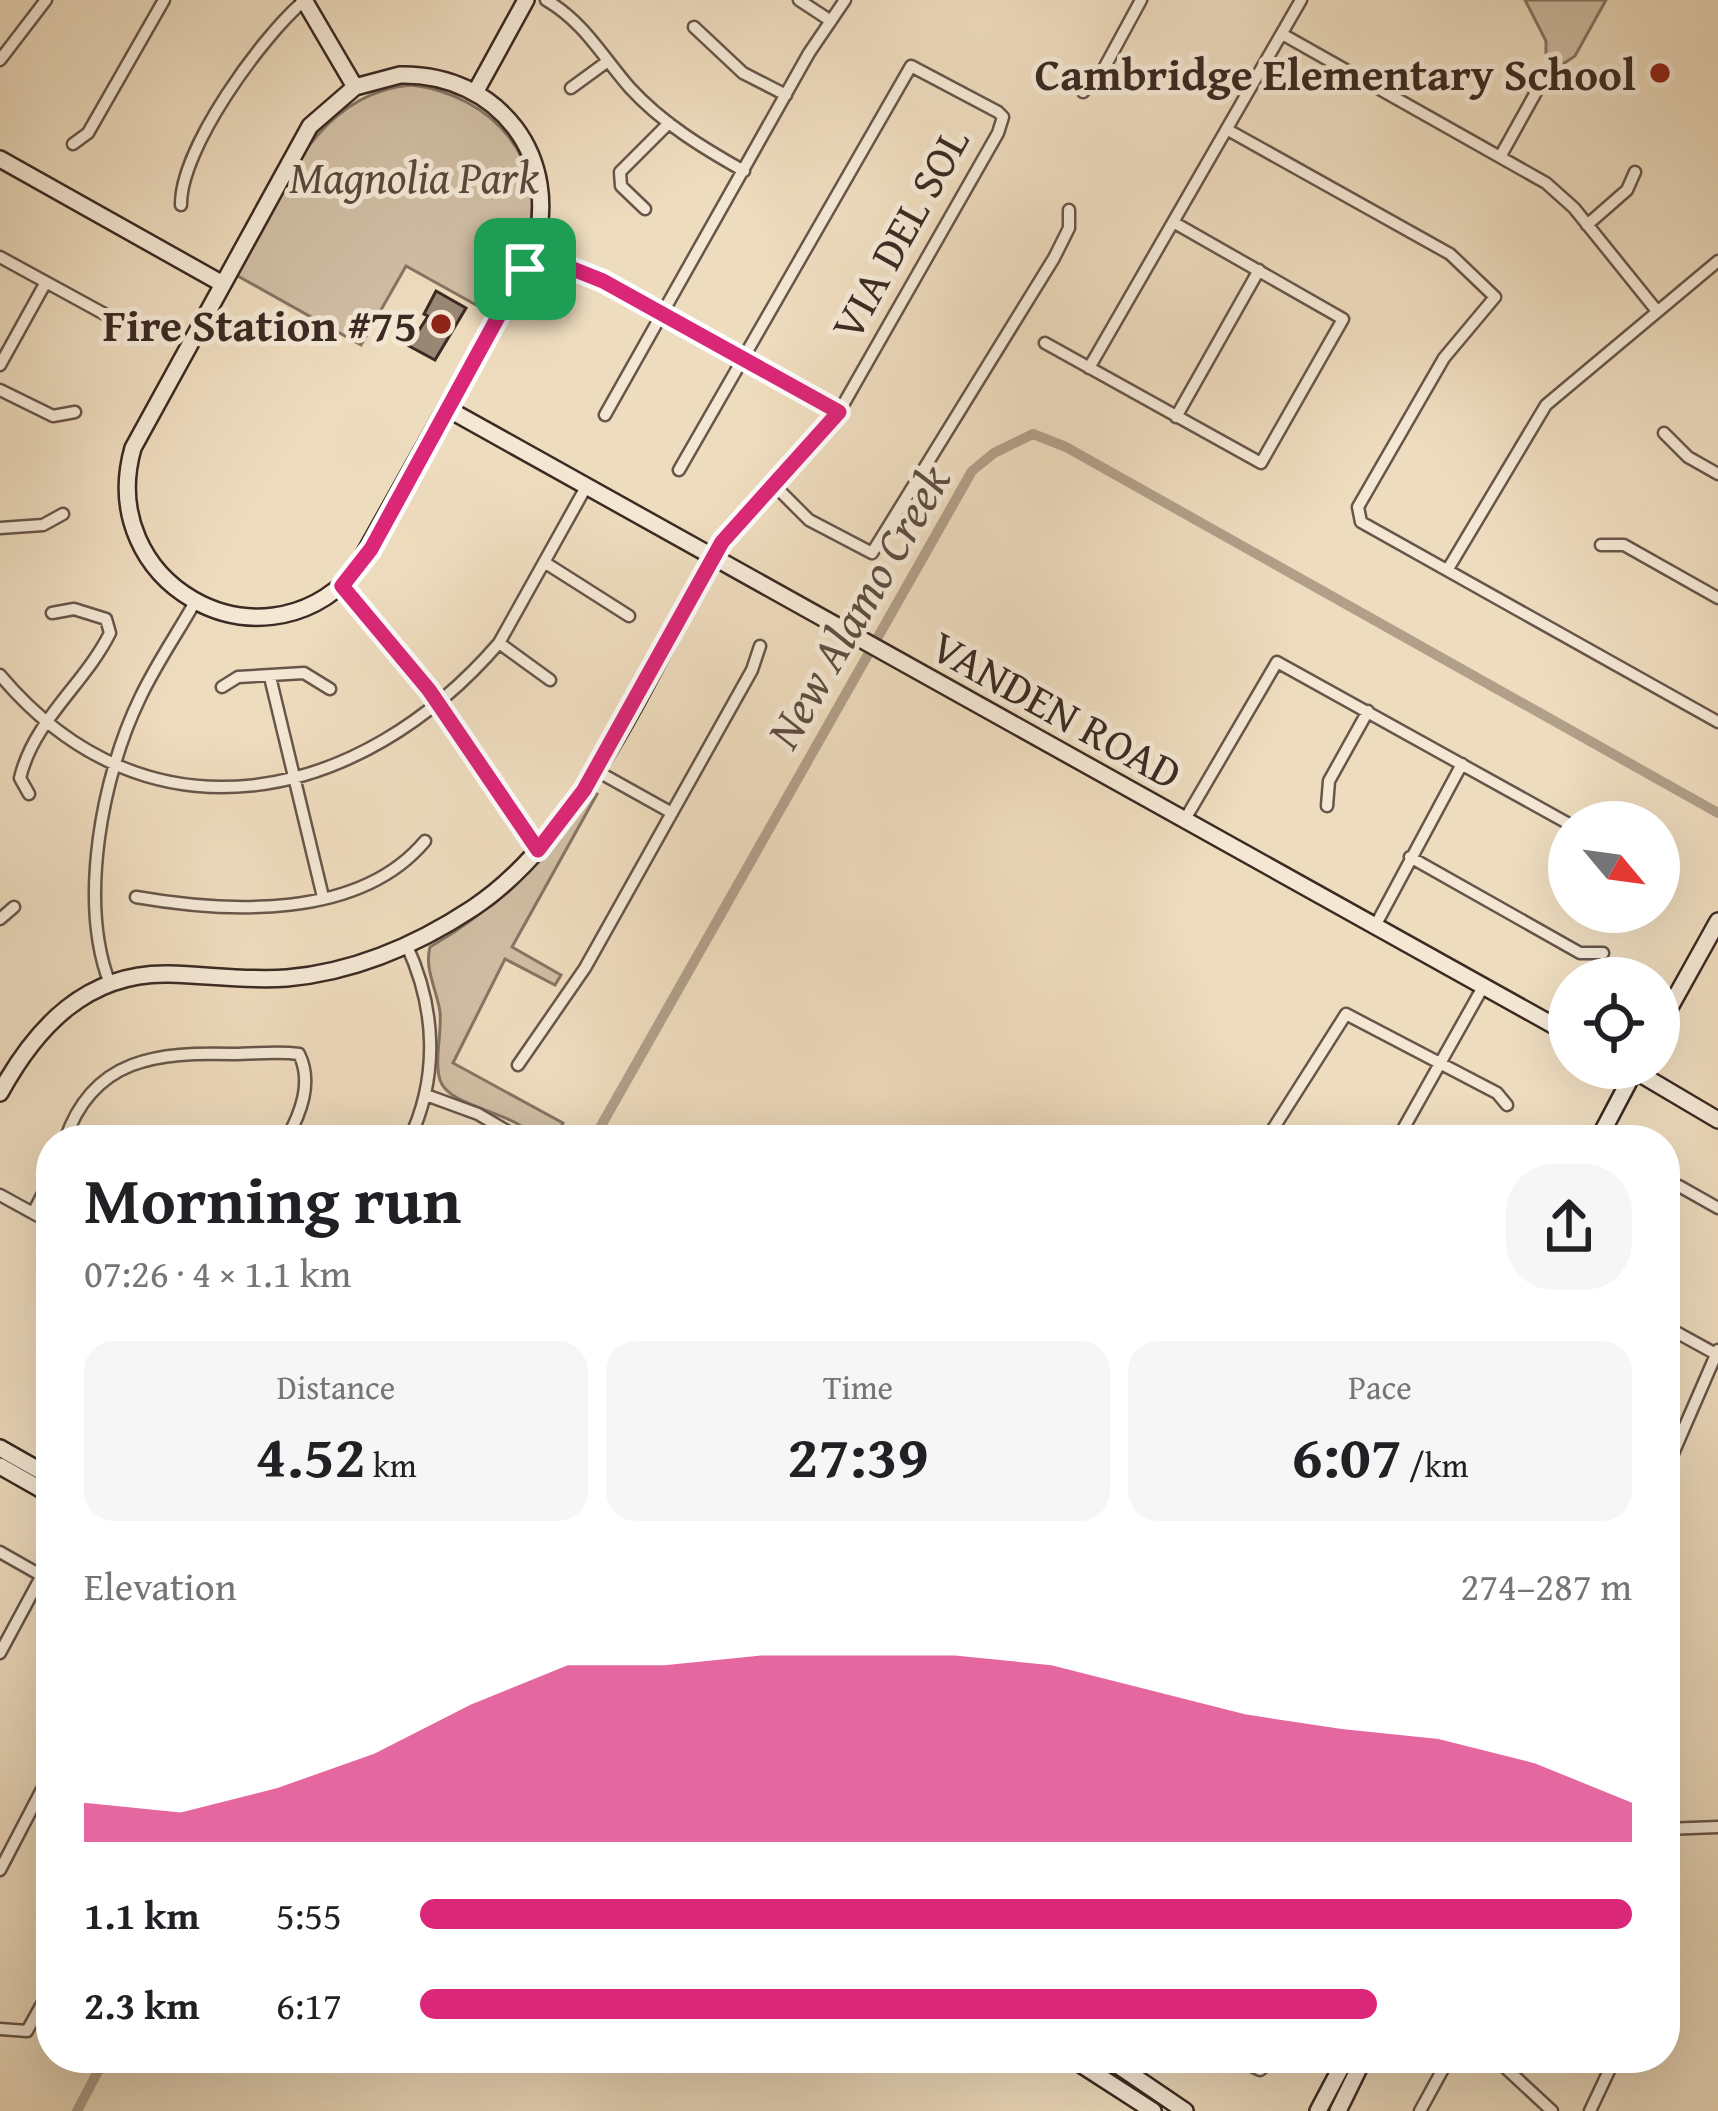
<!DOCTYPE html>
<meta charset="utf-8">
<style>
:root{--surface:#fff;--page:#f6f6f6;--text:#202124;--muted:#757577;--accent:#db2777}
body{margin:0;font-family:"Gentium Book Plus",serif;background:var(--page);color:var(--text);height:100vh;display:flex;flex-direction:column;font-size:45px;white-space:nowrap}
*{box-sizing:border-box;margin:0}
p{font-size:39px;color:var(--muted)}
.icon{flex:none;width:66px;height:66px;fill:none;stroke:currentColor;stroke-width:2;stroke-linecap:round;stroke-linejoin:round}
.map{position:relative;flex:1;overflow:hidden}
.drawer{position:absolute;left:36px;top:1125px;width:1644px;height:948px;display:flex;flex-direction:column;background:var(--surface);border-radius:48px;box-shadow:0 12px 48px #0002}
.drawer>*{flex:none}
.needle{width:78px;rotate:119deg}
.controls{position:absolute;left:1548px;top:801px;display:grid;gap:24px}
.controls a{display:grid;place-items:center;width:132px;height:132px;border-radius:50%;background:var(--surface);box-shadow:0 12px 48px #0002;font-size:60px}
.pin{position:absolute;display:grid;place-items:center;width:102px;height:102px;color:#fff;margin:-51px;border-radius:24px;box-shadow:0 6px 18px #0006}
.round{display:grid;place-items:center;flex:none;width:126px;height:126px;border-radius:48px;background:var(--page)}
.summary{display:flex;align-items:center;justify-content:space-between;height:204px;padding:0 48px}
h1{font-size:66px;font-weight:700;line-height:90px}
.metrics{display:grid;grid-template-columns:repeat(3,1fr);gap:18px;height:204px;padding:12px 48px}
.metrics div{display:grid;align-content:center;border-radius:30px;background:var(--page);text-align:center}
.metrics b{font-size:60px;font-weight:700}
.metrics small{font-size:33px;font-weight:400}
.metrics p{font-size:33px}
.chart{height:336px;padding:24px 48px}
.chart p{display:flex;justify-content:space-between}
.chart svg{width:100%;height:216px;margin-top:12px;fill:var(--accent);opacity:.7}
ul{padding:0 48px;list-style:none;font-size:39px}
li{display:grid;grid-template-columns:192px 144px 1fr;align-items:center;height:90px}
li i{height:30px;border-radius:15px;background:var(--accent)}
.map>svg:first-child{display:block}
</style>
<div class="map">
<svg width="1718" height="2111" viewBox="0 0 1718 2111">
<rect width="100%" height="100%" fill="#eedcbe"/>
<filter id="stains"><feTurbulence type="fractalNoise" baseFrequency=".00167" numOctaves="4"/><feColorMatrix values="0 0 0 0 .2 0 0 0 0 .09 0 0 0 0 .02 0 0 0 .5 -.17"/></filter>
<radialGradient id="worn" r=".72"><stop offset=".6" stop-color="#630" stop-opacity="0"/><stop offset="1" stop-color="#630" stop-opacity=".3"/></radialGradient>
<path fill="#d0bea4" stroke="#867464" stroke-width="3" d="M1525,0H1606L1575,56L1560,66L1546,58V41Z
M411,85C491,94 556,163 524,246C515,269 499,290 487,311L406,266L361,345L236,275C280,198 311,94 411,85Z
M591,792L597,794L512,947L561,975L555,985L505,959L453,1063L563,1123L553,1140H535C520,1111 449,1109 440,1080C434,1061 442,1033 440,1012C437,990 424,969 430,947C498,908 547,857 591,792Z"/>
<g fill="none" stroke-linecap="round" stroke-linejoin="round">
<path stroke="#b19f89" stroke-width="10" d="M593,1140L972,471L994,453L1033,434L1066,447L1718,813
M77,2111L105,2058"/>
</g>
<path fill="#998774" stroke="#3c2a23" stroke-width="3" d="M436,291L466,308L435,360L409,346L428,316L424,314Z"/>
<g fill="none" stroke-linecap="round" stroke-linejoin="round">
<defs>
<path id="street" d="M546,0C584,22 602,56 630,88C662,123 703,148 744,171
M799,0L831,21
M694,27L743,73L786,95
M1282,34L1546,183L1574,208L1657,311
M0,60L46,0
M571,88L608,61
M1083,92L1102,72L1141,0
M1228,130L1450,254L1495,297L1444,358L1358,507L1361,522L1718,722
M73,144L88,133L164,0
M1500,157L1545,76
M181,205C180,149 262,36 305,0
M645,209L621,186L620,172L669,123
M1587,225L1627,190L1635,172
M533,253L603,281L839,412
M0,257L119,322
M1045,343L1261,463L1343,319L1173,222
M0,365L46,282
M1089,368L1301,0
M0,390L53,416L75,412
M605,415L809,53L845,0
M1176,417L1259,270
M1664,433L1688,457L1718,474
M679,470L911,66L998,112L1003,117L998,133L839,412C803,466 745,500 713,557
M773,484L809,520L872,553L1054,258L1069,228V210
M0,528L43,525L63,514
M1601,545H1624L1718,598
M544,562L629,616
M1448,569L1546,405L1718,261
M342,586L429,690L538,851
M499,643L550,680
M0,675C148,851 360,804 499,643L586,487
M270,677L323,897
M222,687L238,677L304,673L330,689
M595,770L672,813
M29,794L20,778C34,720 84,685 110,633L106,619L74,609L52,613
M1327,806L1329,781L1368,711
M1184,821L1277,662L1569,824
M1410,857L1580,953H1603
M136,897C228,913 359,920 425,841
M0,919L14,907
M1374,928L1462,764
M407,946C436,1009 439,1077 409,1140
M110,984C78,902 102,776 140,698C156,664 177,634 195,602
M518,1065L585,968L752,670L760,646
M426,1095L478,1114L522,1140
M65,1140C93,1057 159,1052 233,1054C256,1054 277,1051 299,1054C313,1082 301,1113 286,1140
M1266,1140L1346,1014L1497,1093L1507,1105
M1397,1140L1483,987
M1679,1186L1718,1208
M0,1195L51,1223
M33,1213L51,1178
M1665,1326L1716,1354
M1665,1472L1718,1350
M0,1552L51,1581
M0,1653L42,1575
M1665,1829L1718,1827
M0,1870L51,1772
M0,2029L27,2031L51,1988
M1234,2058L1260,2070L1275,2058
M1495,2058L1552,2111
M1420,2111L1449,2058
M1590,2111L1615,2058"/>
<path id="secondary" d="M304,0L355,87
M400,75C498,73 564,158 533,253L353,574C257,676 95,582 133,448L310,126L355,87Z
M476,91L526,0
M0,159L221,283
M448,409L1569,1034
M1659,1027L1718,921
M1630,1068L1718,1120
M0,1093C36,1027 87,972 169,974C209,975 247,981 287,978C354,972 417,945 473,908C581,837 651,669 713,557
M1598,1140L1636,1068
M0,1448L51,1477
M0,1466L51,1495
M1071,2058L1153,2111
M1107,2058L1185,2111
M1318,2111L1346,2058
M1338,2111L1364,2058"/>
</defs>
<use href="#street" stroke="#68564a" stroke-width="15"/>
<use href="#secondary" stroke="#3c2a23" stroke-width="20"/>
<use href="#street" stroke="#f4e8d5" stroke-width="10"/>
<use href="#secondary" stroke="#f4e8d5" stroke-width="15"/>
</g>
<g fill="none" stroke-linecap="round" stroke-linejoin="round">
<defs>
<path id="route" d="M533,253L603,281L839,412L722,542L584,790L538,850L429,690L342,586L371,549Z"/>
</defs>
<use href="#route" stroke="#fff" stroke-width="24"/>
<use href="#route" stroke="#db2777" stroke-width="15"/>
</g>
<g fill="#8f2418" stroke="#f4e8d5" stroke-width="4.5">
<circle cx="1660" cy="73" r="12"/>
<circle cx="441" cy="324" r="12"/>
</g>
<g text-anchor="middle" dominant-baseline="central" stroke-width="10" stroke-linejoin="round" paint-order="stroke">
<g font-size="45" font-weight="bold" fill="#3c2a23" stroke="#f4e8d5" text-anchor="end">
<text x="1636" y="73">Cambridge Elementary School</text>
<text x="417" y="324">Fire Station #75</text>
</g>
<g font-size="45" font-style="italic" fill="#5a483d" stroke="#f4e8d5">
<text x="414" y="176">Magnolia Park</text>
</g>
<g font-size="45" fill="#3c2a23" stroke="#f4e8d5">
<text transform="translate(899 233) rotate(-61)">VIA DEL SOL</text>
<text transform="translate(1057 709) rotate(29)">VANDEN ROAD</text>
</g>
<g font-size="48" font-style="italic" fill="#5f4d42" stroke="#f4e8d5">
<text transform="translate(857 606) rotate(-60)">New Alamo Creek</text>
</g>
</g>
<rect width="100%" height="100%" filter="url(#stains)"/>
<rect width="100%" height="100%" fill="url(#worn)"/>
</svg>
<div class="controls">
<a><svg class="needle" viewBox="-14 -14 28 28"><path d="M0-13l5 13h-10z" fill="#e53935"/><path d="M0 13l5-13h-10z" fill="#757577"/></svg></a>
<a><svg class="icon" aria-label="locate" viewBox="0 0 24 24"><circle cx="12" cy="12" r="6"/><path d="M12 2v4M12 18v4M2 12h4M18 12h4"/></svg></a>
</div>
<div class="pin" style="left:525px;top:269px;background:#1e9e55"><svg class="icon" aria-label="arrive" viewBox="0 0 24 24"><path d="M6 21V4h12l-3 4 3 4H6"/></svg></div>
<section class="drawer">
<div class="summary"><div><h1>Morning run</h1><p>07:26 · 4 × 1.1 km</p></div><a class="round"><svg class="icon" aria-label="share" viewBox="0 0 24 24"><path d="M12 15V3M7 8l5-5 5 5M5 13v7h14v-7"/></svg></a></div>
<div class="metrics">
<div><p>Distance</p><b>4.52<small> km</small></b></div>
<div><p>Time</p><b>27:39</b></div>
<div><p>Pace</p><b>6:07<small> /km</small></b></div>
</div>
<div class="chart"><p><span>Elevation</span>274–287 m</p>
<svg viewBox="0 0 160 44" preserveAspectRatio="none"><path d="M0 44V36L10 38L20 33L30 26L40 16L50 8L60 8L70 6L80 6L90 6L100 8L110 13L120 18L130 21L140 23L150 28L160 36V44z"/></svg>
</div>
<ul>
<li><b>1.1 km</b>5:55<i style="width:100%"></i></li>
<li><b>2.3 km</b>6:17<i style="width:79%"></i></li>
</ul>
</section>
</div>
